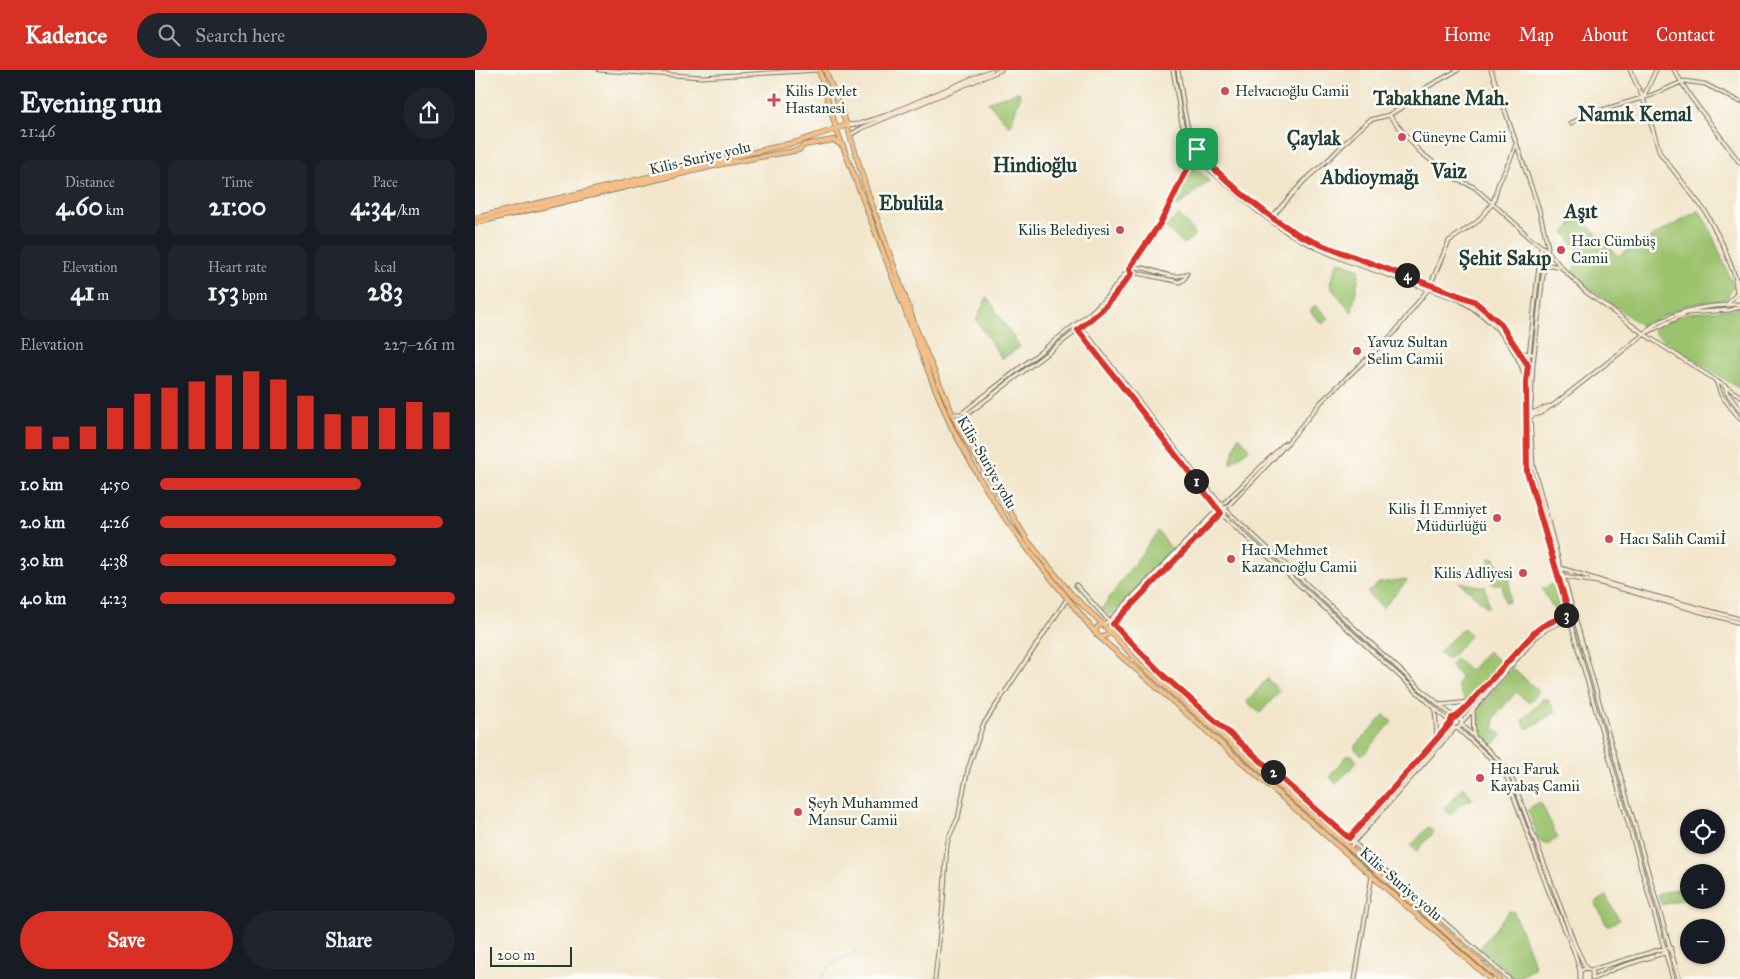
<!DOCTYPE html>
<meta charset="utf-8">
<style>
:root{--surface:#171b24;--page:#20242c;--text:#f1f3f6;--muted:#9ea1a6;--accent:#d93025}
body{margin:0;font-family:"IM FELL Great Primer",serif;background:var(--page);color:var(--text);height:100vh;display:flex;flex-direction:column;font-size:19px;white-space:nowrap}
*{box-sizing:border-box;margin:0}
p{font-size:16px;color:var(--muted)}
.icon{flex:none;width:28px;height:28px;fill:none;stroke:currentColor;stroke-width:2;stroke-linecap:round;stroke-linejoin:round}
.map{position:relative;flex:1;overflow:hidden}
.details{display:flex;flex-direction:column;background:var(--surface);width:475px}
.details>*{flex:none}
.fabs{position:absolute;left:1205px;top:739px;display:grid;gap:10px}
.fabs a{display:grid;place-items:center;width:45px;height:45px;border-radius:50%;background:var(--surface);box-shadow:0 1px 4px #0004;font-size:25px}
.scale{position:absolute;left:15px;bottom:12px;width:82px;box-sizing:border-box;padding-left:5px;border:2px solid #1f3d34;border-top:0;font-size:14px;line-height:18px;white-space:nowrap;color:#1f3d34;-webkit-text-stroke:4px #fdfcf7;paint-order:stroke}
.pin{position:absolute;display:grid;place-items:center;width:42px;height:42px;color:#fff;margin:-21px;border-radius:10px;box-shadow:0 2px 8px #0006}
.km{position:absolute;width:25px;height:25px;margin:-12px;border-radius:50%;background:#222;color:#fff;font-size:14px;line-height:25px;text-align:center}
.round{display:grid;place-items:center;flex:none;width:52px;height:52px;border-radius:26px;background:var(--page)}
.head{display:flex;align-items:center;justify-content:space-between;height:85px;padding:0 20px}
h1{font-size:28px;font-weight:800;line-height:38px}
.figures{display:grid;grid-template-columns:repeat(3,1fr);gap:8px;height:85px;padding:5px 20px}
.figures div{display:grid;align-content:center;border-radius:10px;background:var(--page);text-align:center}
.figures b{font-size:25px;font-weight:800}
.figures small{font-size:14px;font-weight:400}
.figures p{font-size:14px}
.chart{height:140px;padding:10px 20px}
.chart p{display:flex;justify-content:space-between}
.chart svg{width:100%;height:90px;margin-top:5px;stroke:var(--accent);stroke-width:6}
.action{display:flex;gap:10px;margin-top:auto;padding:10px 20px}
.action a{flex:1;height:58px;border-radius:30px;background:var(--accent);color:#fff;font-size:20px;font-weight:800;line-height:58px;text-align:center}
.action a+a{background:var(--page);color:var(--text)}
ul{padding:0 20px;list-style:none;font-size:16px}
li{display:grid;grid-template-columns:80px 60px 1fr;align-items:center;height:38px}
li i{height:12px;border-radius:6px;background:var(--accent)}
header{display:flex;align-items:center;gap:30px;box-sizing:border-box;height:70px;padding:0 25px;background:var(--accent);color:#fff}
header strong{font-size:24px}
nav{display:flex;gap:28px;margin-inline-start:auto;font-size:18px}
.search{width:350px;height:45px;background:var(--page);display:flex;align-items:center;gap:12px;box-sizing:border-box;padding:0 18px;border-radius:28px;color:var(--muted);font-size:19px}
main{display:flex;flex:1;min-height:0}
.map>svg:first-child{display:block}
</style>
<header>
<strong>Kadence</strong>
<div class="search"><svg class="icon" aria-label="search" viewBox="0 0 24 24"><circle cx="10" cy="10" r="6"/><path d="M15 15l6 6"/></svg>Search here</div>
<nav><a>Home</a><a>Map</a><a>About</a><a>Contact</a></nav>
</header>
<main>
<section class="details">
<div class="head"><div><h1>Evening run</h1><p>21:46</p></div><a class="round"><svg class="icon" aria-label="share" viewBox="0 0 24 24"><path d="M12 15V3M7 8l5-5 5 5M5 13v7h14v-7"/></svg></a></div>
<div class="figures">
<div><p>Distance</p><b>4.60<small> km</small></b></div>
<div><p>Time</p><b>21:00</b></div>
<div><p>Pace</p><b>4:34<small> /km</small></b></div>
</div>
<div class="figures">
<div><p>Elevation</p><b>41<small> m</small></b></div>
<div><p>Heart rate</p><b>153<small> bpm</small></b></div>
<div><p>kcal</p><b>283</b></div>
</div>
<div class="chart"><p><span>Elevation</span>227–261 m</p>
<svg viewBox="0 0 160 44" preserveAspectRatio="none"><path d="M5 44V33M15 44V38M25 44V33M35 44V24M45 44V17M55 44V14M65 44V11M75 44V8M85 44V6M95 44V10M105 44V18M115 44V27M125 44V28M135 44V24M145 44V21M155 44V26"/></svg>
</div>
<ul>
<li><b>1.0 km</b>4:50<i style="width:68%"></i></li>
<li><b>2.0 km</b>4:26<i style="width:96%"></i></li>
<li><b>3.0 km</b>4:38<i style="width:80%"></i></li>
<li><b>4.0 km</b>4:23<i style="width:100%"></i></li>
</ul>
<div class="action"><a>Save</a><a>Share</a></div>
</section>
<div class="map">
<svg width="1265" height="909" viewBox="0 0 1265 909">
<rect width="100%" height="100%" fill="#fdfcf7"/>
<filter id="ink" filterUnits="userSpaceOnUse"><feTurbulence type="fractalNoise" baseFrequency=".02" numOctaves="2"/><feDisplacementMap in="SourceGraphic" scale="10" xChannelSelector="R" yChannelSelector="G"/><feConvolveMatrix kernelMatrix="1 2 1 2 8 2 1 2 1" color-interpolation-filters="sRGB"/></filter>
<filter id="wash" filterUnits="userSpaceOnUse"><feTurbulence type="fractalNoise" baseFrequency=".0096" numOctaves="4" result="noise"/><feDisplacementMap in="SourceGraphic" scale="20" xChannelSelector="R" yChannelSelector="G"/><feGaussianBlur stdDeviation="1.12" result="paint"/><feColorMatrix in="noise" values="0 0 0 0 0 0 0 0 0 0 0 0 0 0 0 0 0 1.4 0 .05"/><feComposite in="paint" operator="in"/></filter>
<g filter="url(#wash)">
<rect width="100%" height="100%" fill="#f2e5ca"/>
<path fill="#9bc26d" stroke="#5d8050" d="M544,22L545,27L536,54L533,55L513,33L520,29Z
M718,95L734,111L702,137L698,136L715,97Z
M1103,140L1108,150L1143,186L1224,140L1233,155L1256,210L1258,218L1251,229L1212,235L1167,256L1095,204L1109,184L1101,178L1089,162L1095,157L1099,142Z
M704,145L717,160L719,166L709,174L690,157Z
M863,191L885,199L877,242L857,219L855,213Z
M512,227L545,277L527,289L502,251V248Z
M839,236H841L854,248L848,254L836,243V240Z
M1265,236V319L1180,264L1178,258L1212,243L1257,239Z
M764,366L774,379L756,393H755Z
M683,461L698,481L635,546L627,538Z
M1014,488H1020L1025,501L1031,498L1035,510L1034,532L1030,533L1027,514H1017Z
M931,509L932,511L908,538L892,523L904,513Z
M984,512L1010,517L1014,537L1013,538Z
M1080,513L1089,541L1083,546L1067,519Z
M988,558L994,563L995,566L973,590L964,582Z
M1013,581L1026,593L991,632L982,614L987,607L975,596L981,589L995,601Z
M1037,598L1064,621L1054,633L1041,622L1019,648V658L1027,665L1016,677L1001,662V641Z
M792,609L805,621L785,643L772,632Z
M1068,629H1073L1081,642L1052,659L1047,650Z
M909,645L917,652L890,683L886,685L879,678Z
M873,685H877L882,692L861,714L855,706Z
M988,717L998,729L986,734L976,745L969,739Z
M1063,733H1066L1083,768L1072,774L1064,770L1053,740L1056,737Z
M953,757L959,762L942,781L936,776Z
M1214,815V827L1187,835L1183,824Z
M1131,826L1144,850L1132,856L1120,832Z
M1034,841L1039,842L1060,896V897L1042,909H1039L1005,878Z"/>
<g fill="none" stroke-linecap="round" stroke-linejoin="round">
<path stroke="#57c5cb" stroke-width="1" d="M346,909L351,900L360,892L383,881"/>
</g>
</g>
<g filter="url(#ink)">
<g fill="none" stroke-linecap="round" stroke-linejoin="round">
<defs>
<path id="secondary" d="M124,0L227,7L344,0
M698,0L707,54L719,83L731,96L784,142L810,161L842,178L872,191L985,230C1017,249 1041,273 1051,310
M703,0L709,39L714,63L722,79L734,94L767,124L799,149L824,165L849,176L999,231L1024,252L1053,294
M1016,0L1064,139L1073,177L1068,205L1058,295L1055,351L1058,395L1084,492L1204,909
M1155,0L1168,28L1185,83L1230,141L1248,175L1263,214L1265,223
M1199,0L1215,26L1265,93
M1168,28L1181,0
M914,45L944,81L977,107L999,117L1043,156L1053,167L1072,180L1086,197L1111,222L1169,264L1265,326
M1096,53L1117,43L1177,25L1209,11L1230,14L1265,32
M372,55L384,54L409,46L517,0
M375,65L387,58L526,0
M797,147L829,111L855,88L883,60L895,50L914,45L934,33L948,22L952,17L983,0
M1066,177L1051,312L1052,401L1198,909
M1070,197L1075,195L1085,197
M657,203L654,199L686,152L720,83
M1252,235L1262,223L1260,210
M603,253L721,405L750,439L947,620L979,647
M600,256L742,440L975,652
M1171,262C1176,255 1183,253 1191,249C1216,237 1237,236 1265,234
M1046,283L1059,284
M1241,311L1246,325L1265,349
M1250,317L1252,323L1265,340
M477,344H486L614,244L633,226L654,199C672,192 694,213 711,204
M1054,344L1074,336
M1054,347L1066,343L1081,333L1169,264L1212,243L1255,240L1265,237
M483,356L486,349L612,253L643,222L657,203H662L705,212L710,208L712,203
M1086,498L1139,515L1265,549
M1089,507L1122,512L1265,553
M601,515L634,551
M626,555L634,551L740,442L810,373
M638,555L690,607L1034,909
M632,564L638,554L784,404L815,370L846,332L919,263L954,218L974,171L1002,152L1018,133L1023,115L1036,88L1041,74
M964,635L995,632
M960,639L962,668
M998,639L999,665
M981,647L1060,562L1068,556L1099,541
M975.5 653a5.5 5.5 0 1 1 11 0a5.5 5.5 0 1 1-11 0Z
M986,653L1061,567L1073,558L1101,546
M986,654L1028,694L1038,711L1100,875L1111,898
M982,658L1024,696L1032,708L1073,820L1099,881L1105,901
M866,771L875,768L975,653
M875,778L879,772L980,658
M1116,900L1190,878H1196
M460,909L468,834L472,775L474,767L483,748L493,699L508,655L592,529
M880,909L897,806
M1105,909V901L1111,898L1117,901V909
M1118,909L1141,898L1192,882"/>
<path id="highway" d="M344,0L361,58L456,308L476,356L505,409L532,451L558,486L623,566L1015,909
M350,0L372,55L392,121L443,264L483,357L553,471L596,524L631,557L665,594L1024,909
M0,148L322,72L372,55
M0,153L247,94L324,80L329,75L359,70L366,75
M621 561a6 6 0 1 1 12 0a6 6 0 1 1-12 0Z"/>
</defs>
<use href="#secondary" stroke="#697868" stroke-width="5"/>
<use href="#highway" stroke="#697868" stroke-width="6"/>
<use href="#secondary" stroke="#fbe5cf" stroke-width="3"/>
<use href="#highway" stroke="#f6be87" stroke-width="4.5"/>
</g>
</g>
<g fill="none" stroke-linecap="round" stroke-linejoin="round" filter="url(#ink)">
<defs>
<path id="route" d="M722,79L734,94L767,124L799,149L824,165L849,176L999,231L1024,252L1053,295L1051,312L1052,401L1094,543L1068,556L1060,562L996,632L981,647L977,648L975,654L874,768L690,607L638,554L746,443L603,260L632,235L657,203L654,199L686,152Z"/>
</defs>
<use href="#route" stroke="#fff" stroke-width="10"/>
<use href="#route" stroke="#d93025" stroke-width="6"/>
</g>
<g fill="#d1495b" stroke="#fdfcf7" stroke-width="2">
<circle cx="750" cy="21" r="5"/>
<path d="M296.5 22.5h5v5h5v5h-5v5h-5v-5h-5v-5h5z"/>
<circle cx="927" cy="67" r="5"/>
<circle cx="645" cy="160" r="5"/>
<circle cx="1086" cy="180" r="5"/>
<circle cx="882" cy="281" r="5"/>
<circle cx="1022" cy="448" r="5"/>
<circle cx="1134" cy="469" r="5"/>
<circle cx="756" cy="489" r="5"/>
<circle cx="1048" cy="503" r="5"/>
<circle cx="1005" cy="708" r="5"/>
<circle cx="323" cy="742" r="5"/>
</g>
<g text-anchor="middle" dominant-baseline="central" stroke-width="5" stroke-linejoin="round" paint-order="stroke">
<g font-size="15" fill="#1f3d34" stroke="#fdfcf7" text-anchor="start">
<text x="310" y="21">Kilis Devlet<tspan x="310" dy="17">Hastanesi</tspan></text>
<text x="760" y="21">Helvacıoğlu Camii</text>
<text x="937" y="67">Cüneyne Camii</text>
<text x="635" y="160" text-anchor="end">Kilis Belediyesi</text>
<text x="1096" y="171">Hacı Cümbüş<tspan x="1096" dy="17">Camii</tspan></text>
<text x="892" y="272">Yavuz Sultan<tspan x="892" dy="17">Selim Camii</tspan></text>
<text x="1012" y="439" text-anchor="end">Kilis İl Emniyet<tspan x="1012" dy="17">Müdürlüğü</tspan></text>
<text x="1144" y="469">Hacı Salih Camiİ</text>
<text x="766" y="480">Hacı Mehmet<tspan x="766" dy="17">Kazancıoğlu Camii</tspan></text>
<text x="1038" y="503" text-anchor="end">Kilis Adliyesi</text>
<text x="1015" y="699">Hacı Faruk<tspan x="1015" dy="17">Kayabaş Camii</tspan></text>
<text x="333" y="733">Şeyh Muhammed<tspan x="333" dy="17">Mansur Camii</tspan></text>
</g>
<g font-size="15" fill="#1f3d34" stroke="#fdfcf7">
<text transform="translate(225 88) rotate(-13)">Kilis-Suriye yolu</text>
<text transform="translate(512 392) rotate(60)">Kilis-Suriye yolu</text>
<text transform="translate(926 814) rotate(41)">Kilis-Suriye yolu</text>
</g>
<g font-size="20" font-weight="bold" fill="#1f3d34" stroke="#fdfcf7">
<text x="966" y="28">Tabakhane Mah.</text>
<text x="1160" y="44">Namık Kemal</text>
<text x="839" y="68">Çaylak</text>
<text x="560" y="95">Hindioğlu</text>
<text x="974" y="101">Vaiz</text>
<text x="895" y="107">Abdioymağı</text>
<text x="436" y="133">Ebulüla</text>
<text x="1106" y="141">Aşıt</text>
<text x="1030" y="188">Şehit Sakıp</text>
</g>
</g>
</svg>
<div class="fabs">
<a><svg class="icon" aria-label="locate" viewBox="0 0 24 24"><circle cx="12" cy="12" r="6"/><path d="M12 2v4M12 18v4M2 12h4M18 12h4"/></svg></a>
<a>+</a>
<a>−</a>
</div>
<div class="scale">200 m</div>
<div class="pin" style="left:722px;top:79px;background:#1e9e55"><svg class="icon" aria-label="arrive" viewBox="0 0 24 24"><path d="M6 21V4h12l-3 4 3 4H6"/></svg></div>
<b class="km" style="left:721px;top:411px">1</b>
<b class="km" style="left:798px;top:702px">2</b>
<b class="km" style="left:1091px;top:545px">3</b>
<b class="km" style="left:932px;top:205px">4</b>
</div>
</main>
